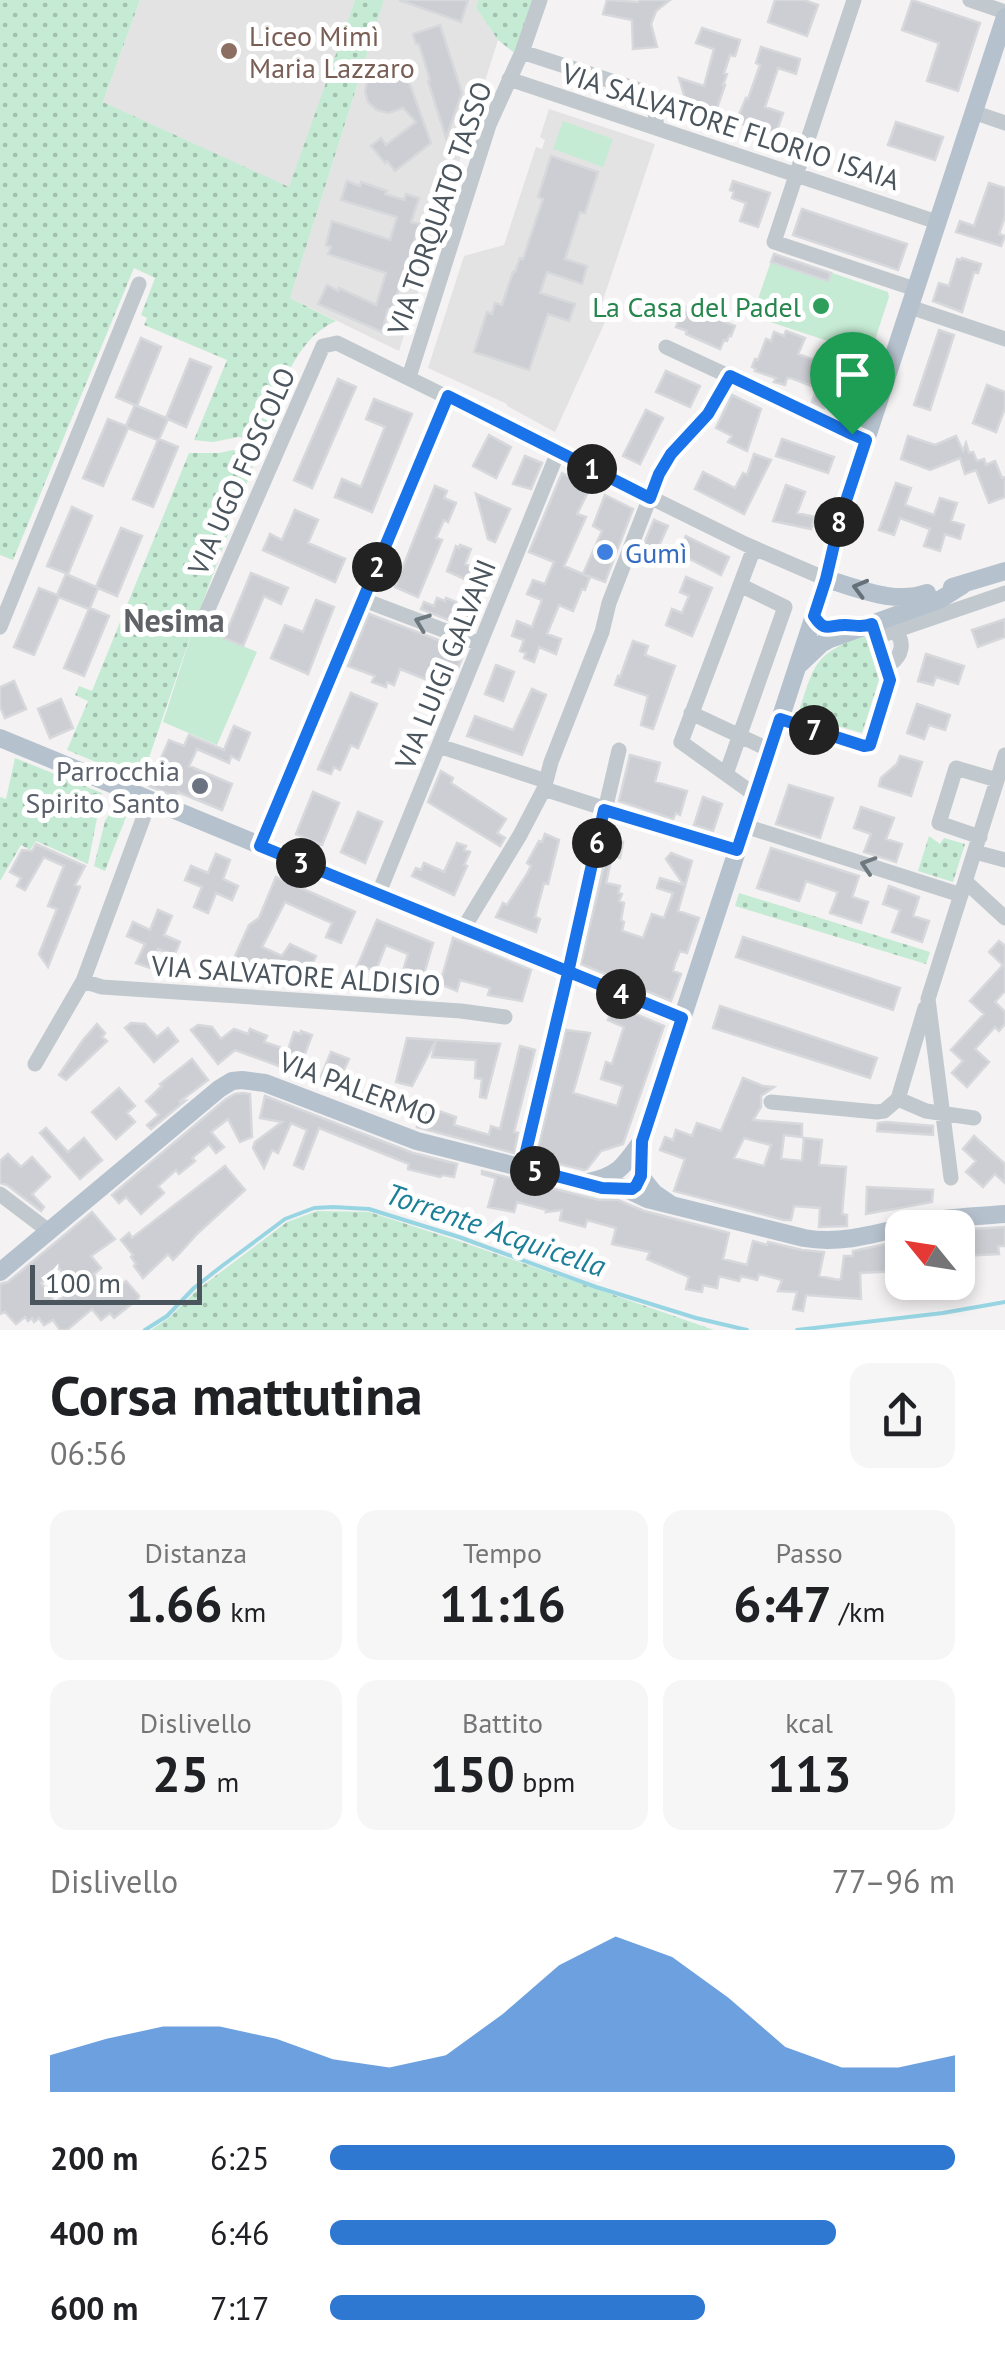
<!DOCTYPE html>
<html lang="it">
<meta charset="utf-8">
<style>
:root{--surface:#fff;--page:#f6f6f6;--text:#202124;--muted:#757577;--accent:#2e78d2}
body{margin:0;font-family:"PT Sans",sans-serif;background:var(--page);color:var(--text);height:100vh;display:flex;flex-direction:column;font-size:38px;white-space:nowrap}
*{box-sizing:border-box;margin:0}
p{font-size:32px;color:var(--muted)}
.icon{flex:none;width:55px;height:55px;fill:none;stroke:currentColor;stroke-width:2;stroke-linecap:round;stroke-linejoin:round}
.map{position:relative;height:1330px;overflow:hidden}
.panel{display:flex;flex-direction:column;background:var(--surface);flex:1}
.panel>*{flex:none}
.needle{width:65px;rotate:300deg}
.buttons{position:absolute;left:885px;top:1210px;display:grid;gap:20px}
.buttons a{display:grid;place-items:center;width:90px;height:90px;border-radius:20px;background:var(--surface);box-shadow:0 5px 15px #0003;font-size:50px}
.scale{position:absolute;left:30px;bottom:25px;width:172px;box-sizing:border-box;padding-left:10px;border:5px solid #4b555d;border-top:0;font-size:28px;line-height:35px;white-space:nowrap;color:#4b555d;-webkit-text-stroke:8px #fff;paint-order:stroke}
.pin{position:absolute;display:grid;place-items:center;width:85px;height:85px;color:#fff;margin:-102px -42px;border-radius:50% 50% 50% 0;rotate:-45deg;box-shadow:0 0 10px #0007}
.pin .icon{rotate:45deg}
.km{position:absolute;width:50px;height:50px;margin:-25px;border-radius:50%;background:#222;color:#fff;font-size:28px;line-height:50px;text-align:center}
.round{display:grid;place-items:center;flex:none;width:105px;height:105px;border-radius:20px;background:var(--page)}
.summary{display:flex;align-items:center;justify-content:space-between;height:170px;padding:0 50px}
h1{font-size:55px;font-weight:700;line-height:75px}
.stats{display:grid;grid-template-columns:repeat(3,1fr);gap:15px;height:170px;padding:10px 50px}
.stats div{display:grid;align-content:center;border-radius:20px;background:var(--page);text-align:center}
.stats b{font-size:50px;font-weight:700}
.stats small{font-size:28px;font-weight:400}
.stats p{font-size:28px}
.chart{height:280px;padding:20px 50px}
.chart p{display:flex;justify-content:space-between}
.chart svg{width:100%;height:180px;margin-top:10px;fill:var(--accent);opacity:.7}
ul{padding:0 50px;list-style:none;font-size:32px}
li{display:grid;grid-template-columns:160px 120px 1fr;align-items:center;height:75px}
li i{height:25px;border-radius:12px;background:var(--accent)}
.map>svg:first-child{display:block}
</style>
<div class="map">
<svg width="1005" height="1330" viewBox="0 0 1005 1330">
<defs>
<pattern id="green-dots" width="8" height="8" patternUnits="userSpaceOnUse" patternTransform="scale(2.5)"><rect width="8" height="8" fill="#c6ebd4"/><path d="M2 2h.1M6 6h.1" fill="none" stroke="#a3c1af" stroke-width="1.8" stroke-linecap="round"/></pattern>
</defs>
<rect width="100%" height="100%" fill="#f4f2f2"/>
<path fill="#e4e3e3" d="M140,0H355L289,188L103,102Z
M384,0H478L476,8L498,40L399,351L290,298Z
M549,109L655,144L597,318L605,322L555,432L507,406V404L428,368L464,256L504,245L536,147L542,149L545,140L540,137Z"/>
<path fill="url(#green-dots)" d="M0,0H140L103,102L289,187L355,0H384L290,298L336,321C292,340 277,400 262,441L239,437L213,442L194,440L227,360L144,325L147,318L141,315L155,278L134,268L13,560L0,555Z
M478,0H534L519,47L513,52L498,40L476,8Z
M233,450L257,455L194,626L141,781L67,750L88,701L75,695L79,686L92,691L189,453H219Z
M862,636L866,637L879,680L862,733L803,716L799,711C815,663 814,655 862,636Z
M15,758L102,793L88,864L36,841L30,850L21,845L0,881V797L6,799Z
M118,800L131,804L105,871L94,866L105,821Z
M929,836L940,844L944,838L965,844L953,882L918,871Z
M739,893L930,952L926,964L735,906Z
M317,1211L369,1212L459,1241L714,1330H151L170,1317L197,1290L287,1222Z"/>
<path fill="#c6ebd4" d="M563,121L613,139L603,167L553,149Z
M774,253L888,292L889,297L870,355L752,316Z
M194,626L257,652L217,745L163,722Z"/>
<g fill="none" stroke-linecap="round" stroke-linejoin="round">
<path stroke="#98d5e3" stroke-width="4" d="M145,1330L167,1316L194,1288L222,1266L285,1219L314,1208L333,1207L369,1209L459,1237L596,1287L696,1318L747,1330
M797,1330L943,1313L1005,1302"/>
</g>
<path fill="#ccced3" stroke="#d6d8dc" stroke-width="2.5" fill-rule="evenodd" d="M399,0H468L461,22Z
M607,0L638,2L640,0H670L656,11L651,24L657,47L633,49L632,20L603,14Z
M775,0H804L818,5L807,36L768,22Z
M912,0L980,23L958,91L927,81L939,43L902,30Z
M440,25L462,93L446,138L428,81L430,80L419,44H416L413,34Z
M702,28L740,40L735,56L730,55L724,73L727,74L723,85H725L714,117L688,108L679,78L704,86L714,49L696,43Z
M761,47L800,59L796,74L778,68L765,107L783,113L776,134L736,122L746,98L748,99L760,65L756,63Z
M391,67L402,72L408,79L431,143L395,171L387,161L385,163L371,146L381,138L386,145L416,122L403,108L389,113L377,110L368,102L365,91L367,82L372,74L382,68Z
M896,122L943,137L935,160L888,145Z
M551,156L598,172L585,213L580,212L565,259L587,266L582,284L547,272L540,293L575,304L569,321L548,314L529,370L474,352L487,312L492,314L495,303L502,305L513,272H515L520,258L523,259L543,199L538,197Z
M347,181L360,186L361,182L387,191L385,194L404,200L406,194L419,198L411,222L420,224L392,310L388,309L382,332L318,304L327,285L338,291L339,288L376,305L386,273L328,254L331,247L326,245L332,221L390,240L397,217L341,200Z
M733,181L770,193L758,227L740,221L746,203L732,198L734,192L730,190Z
M989,183L1005,188V216L999,234L1005,236L1001,246L956,232L960,221L974,226Z
M802,209L907,244L898,270L793,235Z
M774,254L831,273L828,281L771,262Z
M962,258L981,264L978,273L974,272L962,312L933,301L939,283L949,286L957,259L961,260Z
M684,306L735,326L731,336L729,335L727,341L724,340L720,349L686,334L687,331L676,327Z
M939,330L954,335L930,410L914,405Z
M786,331L805,338L798,354L827,365L831,356L839,359L838,363L863,375L850,403L846,402L843,411L825,404L824,408L812,402L817,388L791,378H787L785,385L774,382L776,378L755,371L756,369L752,367L755,359L758,360L766,339L771,341L774,332L784,336Z
M141,338L161,347L137,406L116,397Z
M190,359L211,367L186,427L168,419L159,439L178,447L153,507L133,499L158,440L128,428L103,486L83,478L108,419L126,426L135,405L166,418Z
M666,371L700,386L690,407L656,392Z
M338,379L356,387L312,488L294,480Z
M987,385L1005,392V408L996,432L973,423Z
M732,395L761,409L747,451L728,442L732,436L716,428Z
M374,399L412,414L372,512L335,497L342,479L361,487L385,427L366,419Z
M646,410L663,418L640,464L623,456Z
M489,435L511,447L496,478L473,466Z
M908,436L935,445L956,436L963,451L966,443L969,453L973,452L977,461L984,459L986,465L995,461L1002,478L1005,477V497L989,503L976,470L965,474L960,458L930,470L901,459Z
M782,439L834,457L828,473L776,456Z
M754,454L771,460L744,514L695,489L703,472L735,488L743,473L747,475Z
M525,456L542,463L531,489L513,484Z
M562,473L590,488L577,514L586,517L564,566L590,577L585,590L582,589L573,611L559,605L547,634L561,639L556,654L539,647L534,662L524,658L526,653L520,651L524,640L512,636L517,621L532,627L542,600L527,594L533,580L545,584L554,562L529,552Z
M896,483L911,488L905,505L934,515L940,498L957,503L951,521L964,525L960,539L945,534L940,551L924,546L930,529L900,518L894,535L879,530Z
M786,485L805,492L797,513L815,517L811,529L773,521Z
M435,486L447,491L444,498L456,503L448,522L444,520L436,538L442,540L418,597L395,587Z
M476,494L510,509L495,542L488,539Z
M605,495L633,509L605,582L583,574L602,531L593,526Z
M72,507L92,516L68,574L47,566Z
M295,510L318,520L308,543L345,559L335,582L263,550L270,534L282,540Z
M654,520L668,526L653,559L643,556L646,547L643,546Z
M121,528L142,536L117,596L98,588L90,608L109,616L84,676L64,668L89,609L59,597L34,655L14,647L39,588L57,595L66,574L96,587Z
M686,536L729,557L721,575L678,553Z
M460,545L471,549L465,564L475,568L469,581L447,571L456,546L459,548Z
M251,573L288,588L281,604L264,596L243,646L224,638Z
M686,577L712,588L692,636L666,625L672,609L682,613L689,596L680,592Z
M437,598L445,601L446,598L456,602L455,605L480,614L474,630L421,609L424,602L434,606Z
M316,600L334,607L308,674L271,658L285,625L303,632Z
M369,614L465,650L450,689L400,669L394,685L387,682L386,687L372,682L375,676L348,666Z
M1005,619V637L978,647L972,630Z
M633,641L648,646L645,655L675,666L653,729L641,725L648,696L615,685L618,676L620,677Z
M926,654L964,666L958,684L936,677L933,685L918,681Z
M496,665L514,672L503,701L485,694Z
M14,681L26,709L5,718L0,706V687Z
M532,689L546,695L522,755L467,736L475,716L513,730Z
M351,693L377,704L358,748L351,745L340,770L334,767L331,774L318,769Z
M61,699L73,728L50,738L38,709Z
M917,704L950,715L945,730L929,725L924,739L907,733Z
M234,726L250,733L239,760L231,756L229,763L197,749L189,766L232,784L222,810L178,792L176,797L149,786L169,740L184,746L189,735L224,750Z
M630,755L660,763L655,782L687,791L680,815L676,813L673,819L619,801Z
M900,756L922,762L911,796L879,786L881,778L897,764Z
M441,771L453,778L451,783L506,819L497,833L505,838L500,846L428,802Z
M789,785L833,798L820,838L776,824Z
M313,792L339,803L322,845L296,834Z
M703,797L722,804L713,831L694,825Z
M861,807L894,818L886,839L902,844L896,862L864,852L871,834L854,828Z
M358,812L382,822L365,863L341,852Z
M545,834L559,840L548,884L544,883L535,917L540,919L536,932L496,917L503,903L507,905L527,874L531,866L527,863L539,841L542,842Z
M610,840L623,842L620,858L612,856L606,883L620,886L618,893L622,894L619,901L624,903L621,920L624,922L622,931L643,938L652,914L664,918L673,893L657,888L660,878L684,885L666,859L671,853L692,861L678,911L699,918L687,953L680,951L675,963L673,971L681,974L671,1001L581,964Z
M457,843L466,846L464,850L470,852L464,865L467,866L454,895L412,876L416,868L421,870L424,863L444,872Z
M36,844L85,866L75,885L80,887L48,967L39,954L57,909L48,906L64,866L44,857L25,890L17,886L21,878L10,872L22,850L32,851Z
M771,848L859,876L852,897L868,902L861,923L830,913L838,892L806,881L799,901L757,888Z
M216,854L230,860L223,879L238,886L232,900L216,893L208,913L194,907L202,887L185,880L191,866L208,873Z
M276,877L355,912L341,943L326,937L332,923L285,902L262,947L282,956L290,944L316,956L310,969L305,967L302,971L290,966L288,971L270,963L268,969L251,961L248,967L242,964L241,967L232,963L249,925L259,918Z
M889,886L919,897L913,916L929,921L922,942L892,932L900,910L883,904Z
M158,910L172,916L164,935L180,942L174,956L158,949L150,968L136,963L145,944L127,936L133,922L150,930Z
M377,920L433,943L424,974L403,971L408,954L386,945L376,970L357,967Z
M743,937L900,988L893,1010L736,957Z
M453,938L531,970L522,1001L488,995L490,988L460,980L457,991L440,984Z
M999,941L1005,946V991L995,1002L1005,1012V1024L999,1031L995,1027L975,1049L989,1062L967,1087L952,1073L963,1061L951,1050L984,1014L970,1001L1003,965L989,952Z
M614,1005L664,1026L623,1144L601,1151L587,1169L584,1170L536,1158L566,1030L590,1033L573,1093L617,1106L623,1086L601,1079L606,1062L612,1064L624,1027L608,1020Z
M720,1006L877,1058L870,1078L713,1028Z
M131,1023L145,1024L157,1037L168,1028L178,1041L154,1062L125,1028Z
M97,1024L105,1033L102,1037L107,1041L66,1080L59,1075L83,1040Z
M198,1025L212,1027L221,1039L234,1029L248,1034L250,1029L267,1036L264,1042L288,1050L294,1032L301,1034V1031L312,1035L298,1073L235,1050L218,1064L191,1030Z
M407,1038L436,1040L412,1086L396,1082Z
M436,1040L500,1044L486,1098L480,1097L482,1079L475,1078L476,1060L432,1057Z
M520,1046L535,1050L514,1132L518,1133L514,1153L417,1127L422,1105L456,1117L454,1125L489,1135L491,1126L500,1129Z
M331,1052L349,1059L336,1088L319,1081Z
M192,1059L208,1080L179,1102L185,1101L151,1129L147,1125L159,1115L146,1101L162,1086L160,1084Z
M743,1078L763,1086L774,1087L761,1096V1107L753,1120L802,1124V1137L784,1135L781,1159L802,1161L804,1138L822,1140L819,1165L846,1167L842,1214L847,1215V1226L819,1227L820,1208L794,1206L791,1220H784L674,1191L685,1159L660,1150L665,1137L673,1140L676,1130L692,1136L697,1123L721,1131ZM744,1138L771,1145L764,1166L734,1158Z
M119,1088L135,1106L127,1113L135,1122L116,1139L92,1112Z
M243,1093L250,1094L252,1137L240,1142L228,1119L211,1132L224,1147L216,1153L209,1144L192,1158L195,1161L179,1174L176,1170L158,1186L164,1193L141,1214L126,1197L119,1203L112,1195L226,1099L235,1094Z
M265,1096L413,1153L457,1164L454,1177L443,1175L440,1177L408,1169L409,1164L319,1128L303,1169L294,1165L307,1130L291,1123L278,1153L272,1150L264,1168L253,1148L255,1142L282,1122L260,1118Z
M886,1122L933,1126V1135L877,1131L878,1123Z
M46,1128L68,1152L84,1138L102,1160L80,1179L40,1133Z
M974,1136L1005,1164V1183L995,1174L983,1187L966,1172L976,1161L963,1149Z
M8,1154L21,1167L32,1157L50,1177L32,1194L44,1207L41,1211L7,1185L0,1183V1161Z
M225,1166L245,1190L198,1233L178,1255L173,1260L168,1254L143,1278L134,1266L136,1264L131,1257L133,1255L121,1240L129,1233L132,1238Z
M482,1171L599,1200H618L644,1211L729,1233L723,1259L747,1265L753,1241L767,1245L768,1242L802,1250L824,1252L819,1276L838,1280L841,1279L844,1256H853V1251L896,1242L899,1253L894,1255L897,1271L860,1273L861,1299L806,1295L803,1311L793,1309L797,1292L778,1291L782,1280L759,1274L757,1280L741,1276L739,1281L719,1276L717,1288L703,1285L702,1292L686,1289L689,1277L647,1259L650,1252L612,1244L616,1228L587,1220L585,1227L560,1220L562,1210L546,1212L547,1210L517,1202L514,1212L488,1207L496,1178L482,1174Z
M867,1187L933,1190L932,1202L866,1214Z
M92,1212L115,1239L91,1256L101,1268L94,1274L111,1294L126,1281L139,1296L138,1299L114,1318L110,1313L101,1320L92,1309L67,1330H60L53,1320L44,1325L39,1318L34,1322L32,1318L28,1321L25,1317L16,1324L5,1312L0,1314V1284L8,1282ZM59,1268L74,1287L55,1303L41,1283Z
M1005,1227V1246H998L999,1254L960,1256L958,1230Z"/>
<g fill="none" stroke-linecap="round" stroke-linejoin="round">
<path stroke="#c1c9ce" stroke-width="15" d="M854,0L774,242L915,289
M970,0L1005,12
M522,52L645,92L654,105L657,128
M509,79L937,222
M973,112L1005,123
M910,307L1005,339
M666,347L866,440
M409,377L489,125L522,52L540,0
M754,548L681,742L755,795
M364,600L480,644
M205,616L323,346L337,343L745,544L826,579
M0,627L139,284
M877,637L1005,593
M884,663L890,664C902,656 906,641 894,631
M691,713L770,750
M780,719L864,747L870,745L890,680L872,624
M439,746L546,781
M726,774L785,607L740,585
M544,789L737,851
M745,826L961,895
M980,837L939,823L956,768L997,780
M260,846L448,397
M975,852L1005,860
M966,882L1005,918
M378,895L558,452
M463,929L520,835L544,789L551,762L602,632L609,603L659,474L671,455L708,414L730,376
M83,981L102,987L461,1011L505,1017
M35,1064L83,981L150,800
M898,1099L926,1111L974,1118
M771,1102L877,1112L884,1111L898,1099L925,1008
M522,1167L619,750
M951,1178L928,999L1005,755
M0,1194L50,1232"/>
<path stroke="#b5c1cd" stroke-width="18" d="M826,579C858,588 894,605 927,593
M952,587L1005,571
M800,664L821,644L830,639L941,599L963,585
M0,738L682,1019
M588,1182C618,1176 624,1166 641,1142
M670,1204L654,1193L641,1177L642,1141L826,579L840,519L1005,17
M0,1272L219,1089L232,1081L242,1080L265,1083L417,1141L602,1188L622,1187L647,1199L804,1238C849,1246 891,1228 935,1220C958,1217 982,1216 1005,1214"/>
</g>
<defs><path id="oneway-chevron" d="M-2-3.5L2.5 0L-2 3.5" fill="none" stroke-width="1.6" stroke-linecap="round" stroke-linejoin="round" transform="scale(2.5)"/></defs>
<use stroke="#667079" href="#oneway-chevron" transform="translate(860 588) rotate(-165)"/>
<g stroke="#6e787f">
<use href="#oneway-chevron" transform="translate(422 622) rotate(-159)"/>
<use href="#oneway-chevron" transform="translate(868 865) rotate(-162)"/>
</g>
<g fill="none" stroke-linecap="round" stroke-linejoin="round">
<defs>
<path id="route" d="M852,434L730,376L708,414L671,454L659,474L650,498L448,396L260,846L682,1018L642,1141L641,1176L636,1186L632,1189L602,1188L522,1167L524,1160L568,973L571,959L604,810L737,850L780,719L864,746L870,745L890,680L872,624C861,628 856,625 845,625C828,625 825,633 814,616L826,579L840,519L866,440L852,434"/>
</defs>
<use href="#route" stroke="#fff" stroke-width="20"/>
<use href="#route" stroke="#1a73e8" stroke-width="12"/>
</g>
<circle fill="#8d6e63" stroke="#fff" stroke-width="4" cx="229" cy="51" r="10"/>
<circle fill="#2e9e5b" stroke="#fff" stroke-width="4" cx="821" cy="306" r="10"/>
<circle fill="#3f7fe0" stroke="#fff" stroke-width="4" cx="605" cy="552" r="10"/>
<circle fill="#6b7280" stroke="#fff" stroke-width="4" cx="200" cy="786" r="10"/>
<g text-anchor="middle" dominant-baseline="central" stroke-width="10" stroke-linejoin="round" paint-order="stroke">
<g font-size="28" fill="#785e54" stroke="#fff" text-anchor="start">
<text x="249" y="35">Liceo Mimì<tspan x="249" dy="32">Maria Lazzaro</tspan></text>
</g>
<g font-size="28" fill="#4b555d" stroke="#fff">
<text transform="translate(731 126) rotate(18)">VIA SALVATORE FLORIO ISAIA</text>
<text transform="translate(439 208) rotate(-71)">VIA TORQUATO TASSO</text>
<text transform="translate(241 471) rotate(-66)">VIA UGO FOSCOLO</text>
<text transform="translate(445 664) rotate(-68)">VIA LUIGI GALVANI</text>
<text transform="translate(296 975) rotate(4)">VIA SALVATORE ALDISIO</text>
<text transform="translate(358 1088) rotate(20)">VIA PALERMO</text>
</g>
<g font-size="28" fill="#27864d" stroke="#fff" text-anchor="end">
<text x="801" y="306">La Casa del Padel</text>
</g>
<g font-size="28" fill="#366cbe" stroke="#fff" text-anchor="start">
<text x="625" y="552">Gumì</text>
</g>
<g font-size="28" fill="#5b616d" stroke="#fff" text-anchor="end">
<text x="180" y="770">Parrocchia<tspan x="180" dy="32">Spirito Santo</tspan></text>
</g>
<g font-size="30" font-style="italic" fill="#1c7f98" stroke="#fff">
<text transform="translate(496 1229) rotate(19)">Torrente Acquicella</text>
</g>
<g font-size="32" font-weight="bold" fill="#5f6266" stroke="#fff">
<text x="174" y="620">Nesima</text>
</g>
</g>
</svg>
<div class="buttons">
<a><svg class="needle" viewBox="-14 -14 28 28"><path d="M0-13l5 13h-10z" fill="#e53935"/><path d="M0 13l5-13h-10z" fill="#757577"/></svg></a>
</div>
<div class="scale">100 m</div>
<div class="pin" style="left:852px;top:434px;background:#1e9e55"><svg class="icon" aria-label="arrive" viewBox="0 0 24 24"><path d="M6 21V4h12l-3 4 3 4H6"/></svg></div>
<b class="km" style="left:592px;top:469px">1</b>
<b class="km" style="left:377px;top:567px">2</b>
<b class="km" style="left:301px;top:863px">3</b>
<b class="km" style="left:621px;top:994px">4</b>
<b class="km" style="left:535px;top:1171px">5</b>
<b class="km" style="left:597px;top:843px">6</b>
<b class="km" style="left:814px;top:730px">7</b>
<b class="km" style="left:839px;top:522px">8</b>
</div>
<section class="panel">
<div class="summary"><div><h1>Corsa mattutina</h1><p>06:56</p></div><a class="round"><svg class="icon" aria-label="share" viewBox="0 0 24 24"><path d="M12 15V3M7 8l5-5 5 5M5 13v7h14v-7"/></svg></a></div>
<div class="stats">
<div><p>Distanza</p><b>1.66<small> km</small></b></div>
<div><p>Tempo</p><b>11:16</b></div>
<div><p>Passo</p><b>6:47<small> /km</small></b></div>
</div>
<div class="stats">
<div><p>Dislivello</p><b>25<small> m</small></b></div>
<div><p>Battito</p><b>150<small> bpm</small></b></div>
<div><p>kcal</p><b>113</b></div>
</div>
<div class="chart"><p><span>Dislivello</span>77–96 m</p>
<svg viewBox="0 0 160 44" preserveAspectRatio="none"><path d="M0 44V35L10 31L20 28L30 28L40 31L50 36L60 38L70 35L80 25L90 13L100 6L110 11L120 21L130 33L140 38L150 38L160 35V44z"/></svg>
</div>
<ul>
<li><b>200 m</b>6:25<i style="width:100%"></i></li>
<li><b>400 m</b>6:46<i style="width:81%"></i></li>
<li><b>600 m</b>7:17<i style="width:60%"></i></li>
</ul>
</section>
